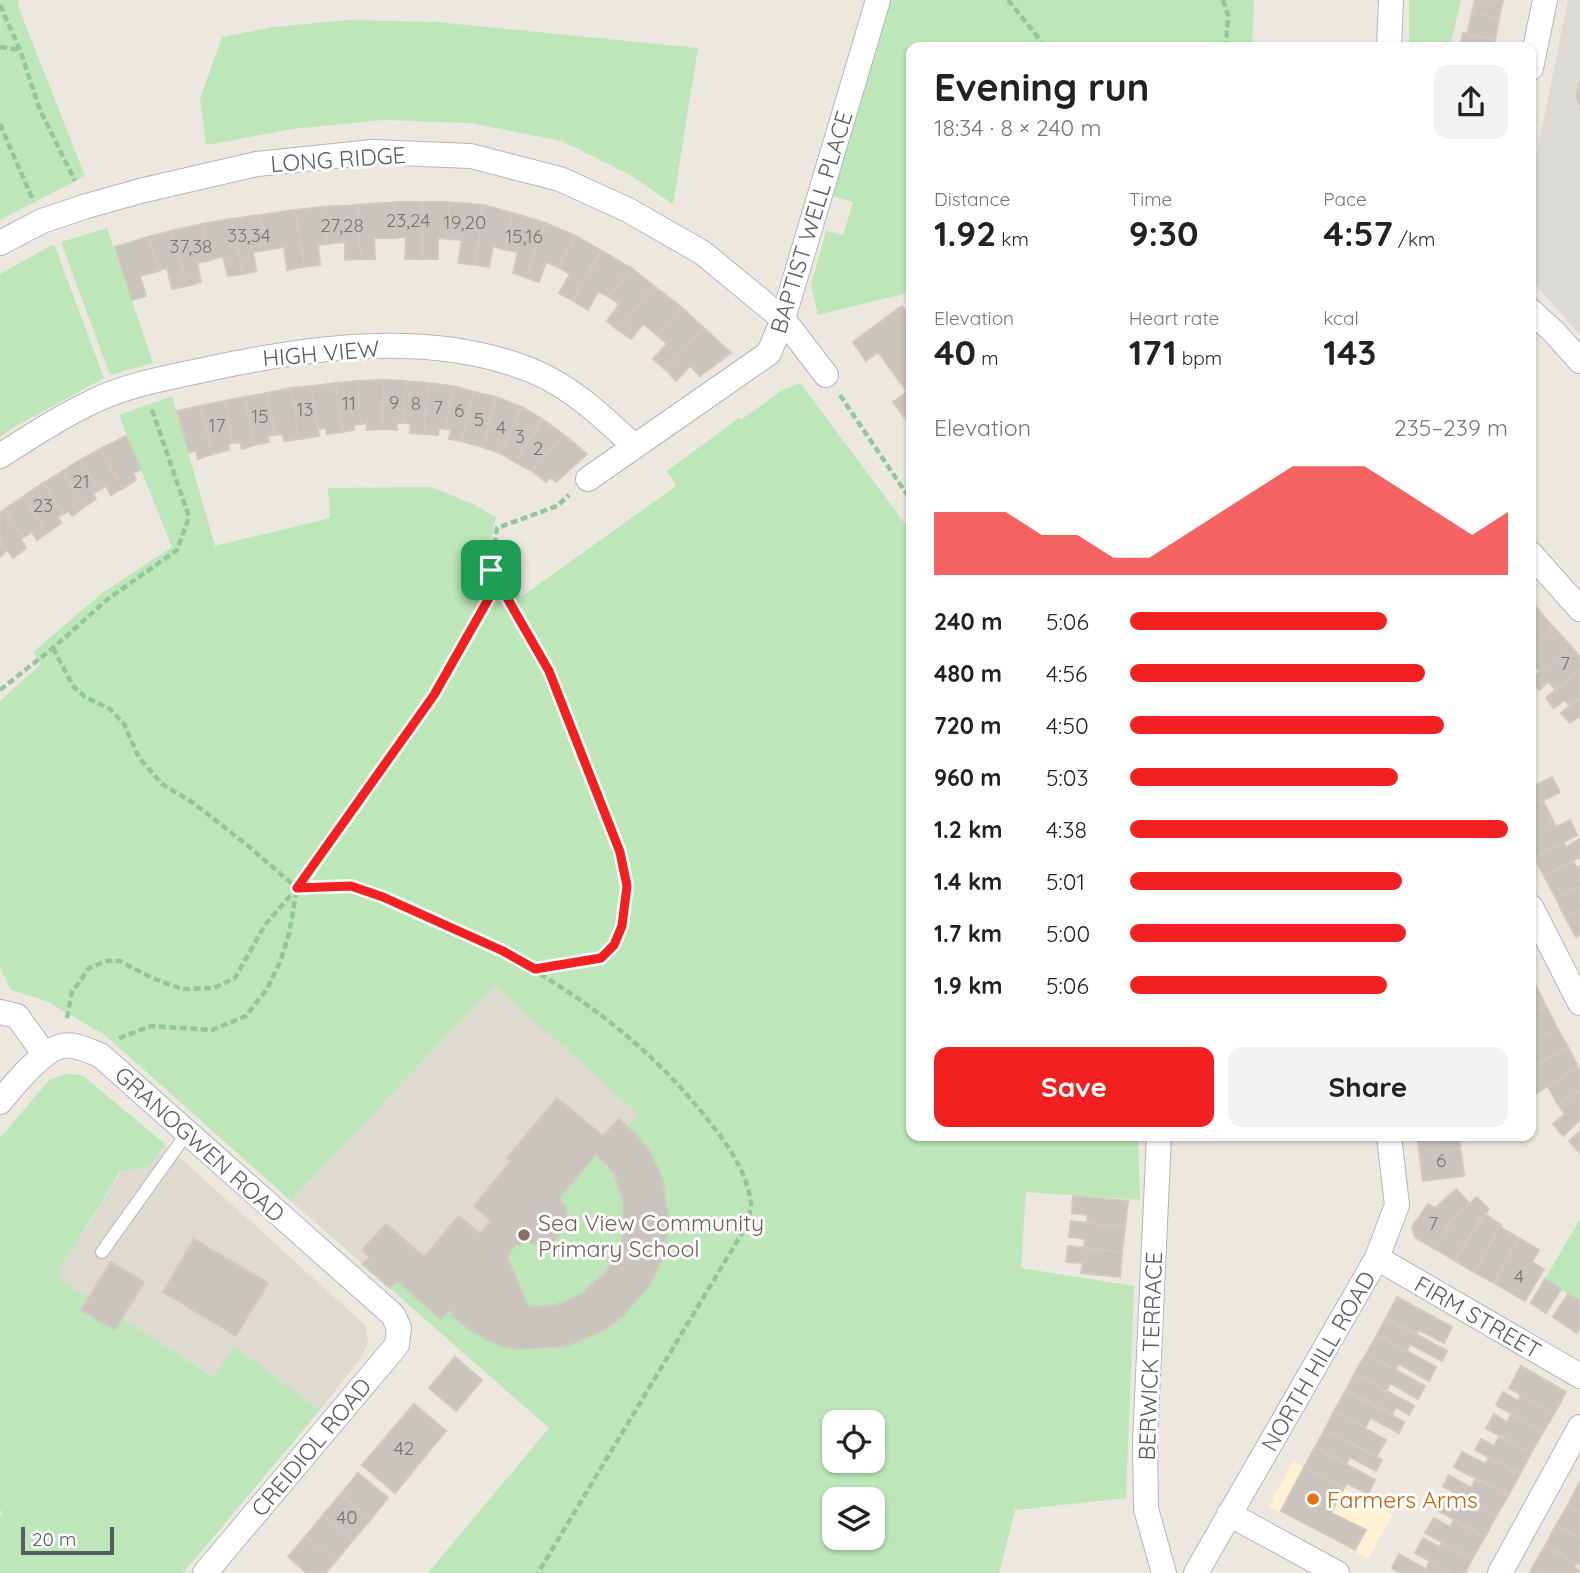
<!DOCTYPE html>
<meta charset="utf-8">
<style>
:root{--surface:#fff;--page:#f2f2f2;--text:#222;--muted:#767676;--accent:#f22020}
body{margin:0;font-family:Quicksand,sans-serif;background:var(--page);color:var(--text);height:100vh;display:flex;flex-direction:column;font-size:26px;white-space:nowrap}
*{box-sizing:border-box;margin:0}
p{font-size:23px;color:var(--muted)}
.icon{flex:none;width:38px;height:38px;fill:none;stroke:currentColor;stroke-width:2;stroke-linecap:round;stroke-linejoin:round}
.map{position:relative;flex:1;overflow:hidden}
.side{position:absolute;left:906px;top:42px;width:630px;height:1099px;display:flex;flex-direction:column;background:var(--surface);border-radius:14px;box-shadow:0 2px 5px #0004}
.side>*{flex:none}
.tools{position:absolute;left:822px;top:1410px;display:grid;gap:14px}
.tools a{display:grid;place-items:center;width:63px;height:63px;border-radius:14px;background:var(--surface);box-shadow:0 2px 5px #0004;font-size:35px}
.scale{position:absolute;left:21px;bottom:18px;width:93px;box-sizing:border-box;padding-left:7px;border:4px solid #585d61;border-top:0;font-size:19px;line-height:24px;white-space:nowrap;color:#585d61;-webkit-text-stroke:5px #fff;paint-order:stroke}
.pin{position:absolute;display:grid;place-items:center;width:60px;height:60px;color:#fff;margin:-30px;border-radius:14px;box-shadow:0 4px 10px #0006}
.round{display:grid;place-items:center;flex:none;width:74px;height:74px;border-radius:14px;background:var(--page)}
.headline{display:flex;align-items:center;justify-content:space-between;height:119px;padding:0 28px}
h1{font-size:38px;font-weight:800;line-height:52px}
.stats{display:grid;grid-template-columns:repeat(3,1fr);gap:10px;height:119px;padding:7px 28px}
.stats div{display:grid;align-content:center}
.stats b{font-size:35px;font-weight:800}
.stats small{font-size:19px;font-weight:400}
.stats p{font-size:19px}
.chart{height:196px;padding:14px 28px}
.chart p{display:flex;justify-content:space-between}
.chart svg{width:100%;height:126px;margin-top:7px;fill:var(--accent);opacity:.7}
.primary-button{display:flex;gap:14px;margin-top:auto;padding:14px 28px}
.primary-button a{flex:1;height:80px;border-radius:14px;background:var(--accent);color:#fff;font-size:28px;font-weight:800;line-height:80px;text-align:center}
.primary-button a+a{background:var(--page);color:var(--text)}
ul{padding:0 28px;list-style:none;font-size:23px}
li{display:grid;grid-template-columns:112px 84px 1fr;align-items:center;height:52px}
li i{height:18px;border-radius:9px;background:var(--accent)}
.map>svg:first-child{display:block}
</style>
<div class="map">
<svg width="1580" height="1573" viewBox="0 0 1580 1573">
<rect width="100%" height="100%" fill="#ece8df"/>
<path fill="#fff1d1" d="M1293,1461L1393,1515L1368,1559L1269,1506Z"/>
<path fill="#dcdad4" d="M1568,0H1580V335L1531,279V182Z"/>
<path fill="#dedad0" d="M494,985L743,1205L549,1428L291,1201Z
M165,1144L366,1326L368,1341L362,1356L320,1410L234,1348L215,1377L122,1319L115,1330L81,1310L89,1297L60,1280L59,1270L121,1172L149,1167Z"/>
<path fill="#bde6b9" fill-rule="evenodd" d="M0,0H19L18,6L85,176L0,220Z
M887,0H1254L1252,47H912V292L818,315L811,285L826,231L843,235L853,202L830,195Z
M1409,0H1461L1450,47H1409Z
M350,20L437,22L698,48L673,204L630,175L562,141L470,123L383,120L292,129L206,145L200,98L222,37L274,27Z
M107,228L153,363L110,375L61,242Z
M54,244L104,378L11,429L0,437V274Z
M800,383L912,533V1136H1138L1140,1200L1026,1192L1021,1268L1134,1286L1126,1498L1015,1510L999,1573H428L549,1428L390,1288L397,1281L448,1310L453,1313L452,1316C468,1328 483,1341 503,1346C597,1371 694,1275 662,1180C656,1164 637,1142 627,1127L639,1114L494,985L291,1201L105,1035L46,1001L11,990L0,968V701L41,664L33,652L102,593L172,547L119,415L172,396L215,546L330,518L328,488L431,487L475,505L496,517L486,569L500,570L521,597L676,486L667,471L739,418L741,420L782,390ZM835,1423H873V1461H835ZM835,1500H873V1538H835Z
M65,1074L82,1075L165,1144L149,1167L120,1172L59,1270L60,1280L89,1297L82,1311L114,1330L122,1318L214,1377L234,1347L320,1410L183,1573H0V1516L3,1513L0,1510V1138L49,1080Z
M596,1154C644,1199 629,1278 566,1302C554,1306 541,1307 528,1307L507,1256L517,1243L525,1239C555,1258 577,1225 559,1198Z
M1580,1219V1302L1545,1279Z"/>
<path fill="#c9c5be" stroke="#d1c9bd" stroke-width="2" fill-rule="evenodd" d="M1475,0H1503L1499,18L1472,13Z
M1472,13L1499,18L1495,40L1467,34Z
M1463,33L1495,40L1493,47H1460Z
M1580,81V105L1576,96Z
M393,202H423L422,259H405L406,237L395,238Z
M393,202L395,238H374L375,259H361L357,205Z
M423,202H450L447,239L438,238V259H422Z
M450,202L483,205L475,265L458,263L462,240L447,239Z
M357,205L361,259L345,260V242L327,244L322,207Z
M483,205L513,213L505,250L493,246L489,267L475,265Z
M322,207L327,244L318,245L320,265L304,267L295,210Z
M295,210L304,267L287,270L284,247L266,250L260,215Z
M513,213L545,223L525,277L513,273L518,252L505,250Z
M260,215L266,250L253,252L256,271L243,274L231,219Z
M231,219L243,274L228,276L223,256L211,260L202,224Z
M545,223L576,236L558,267L546,262L539,282L525,277Z
M202,224L211,260L197,263L201,282L187,286L171,231Z
M171,231L187,286L172,289L167,268L158,271L148,237Z
M576,236L602,251L572,300L559,293L570,274L558,267Z
M148,237L158,271L140,276L146,296L132,300L115,247Z
M602,251L631,268L609,297L598,291L588,310L572,300Z
M631,268L654,286L618,330L607,321L619,304L609,297Z
M654,286L681,307L657,335L643,324L631,339L618,330Z
M902,306L912,320V428L893,402L907,392L878,352L866,361L853,342Z
M681,307L704,328L666,370L653,359L667,344L657,335Z
M704,328L731,353L700,376L690,366L676,381L666,370Z
M383,380L382,429L367,430V423L361,424L357,381Z
M383,380L406,381L404,423H397V430L382,429Z
M357,381L361,424L354,425V430L342,432L336,383Z
M406,381L428,383L424,434L410,433L411,424L404,423Z
M336,383L342,432L327,434L326,428L318,429L312,386Z
M428,383L453,386L446,429L439,428L438,435L424,434Z
M312,386L319,436L299,439L291,388Z
M453,386L474,392L461,441L449,439L451,430L446,429Z
M291,388L299,439L284,441L283,434L275,435L267,393Z
M474,392L496,397L483,447L461,441Z
M267,393L275,435L268,436L269,442L254,445L245,397Z
M245,397L254,445L242,449L240,442L233,443L225,401Z
M496,397L522,407L500,453L483,447Z
M225,401L233,443L228,444L229,450L213,454L200,406Z
M200,406L213,454L198,459L196,450L189,453L177,411Z
M522,407L542,419L515,462L500,453Z
M542,419L564,435L532,471L515,462Z
M564,435L587,454L556,482L550,477L546,482L532,471Z
M126,436L141,469L133,473L136,480L123,488L100,449Z
M100,449L123,488L111,495L106,486L99,490L80,460Z
M80,460L99,490L93,494L96,499L84,507L63,471Z
M63,471L84,507L72,516L69,511L63,514L43,483Z
M43,483L63,514L58,517L61,523L47,533L24,496Z
M24,496L47,533L37,540L32,532L24,537L5,509Z
M5,509L24,537L21,539L26,548L13,558L0,540V513Z
M0,540L7,550L0,557Z
M1531,601L1540,612L1531,619Z
M1540,612L1554,628L1531,648V619Z
M1554,628L1570,645L1540,672L1534,665L1531,668V648Z
M1570,645L1580,657V669L1556,690L1548,682L1539,690L1531,680Z
M1580,669V697L1570,706L1564,700L1554,708L1546,698Z
M1580,697V718L1579,716L1570,723L1561,713Z
M1552,777L1560,792L1531,807V781L1535,786Z
M1543,801L1553,821L1531,832V807Z
M1570,820L1577,835L1534,857L1531,851V832L1553,821L1556,827Z
M1580,839V857L1544,876L1534,857L1563,842L1566,847Z
M1573,861L1577,868L1580,866V886L1556,898L1544,876Z
M1580,886V909L1565,917L1556,898Z
M1580,909V935L1576,937L1565,917Z
M1536,986L1546,1006L1531,1014V988Z
M1546,1006L1557,1028L1531,1041V1014Z
M1557,1028L1568,1047L1537,1065L1531,1054V1041Z
M1568,1047L1578,1067L1535,1094L1531,1087V1068Z
M1578,1067L1580,1071V1090L1558,1105L1548,1086Z
M1580,1090V1120L1563,1136L1553,1124L1565,1114L1558,1105Z
M557,1098L603,1136L619,1119L638,1137L651,1154L662,1178L669,1221L665,1244L660,1264L650,1284L623,1316L606,1329L567,1346L521,1349L502,1346L485,1339L470,1330L452,1316L453,1313L448,1310L441,1319L397,1281L390,1288L362,1264L370,1257L362,1250L386,1224L424,1257L459,1216L480,1234L491,1221L474,1206L511,1161L507,1158ZM596,1154L609,1167L616,1178L624,1204L623,1237L615,1258L606,1272L582,1294L556,1305L528,1307L507,1256L517,1243L520,1245L525,1239L534,1245L544,1246L555,1240L564,1230L568,1218L566,1208L559,1198Z
M1580,1131V1153L1569,1141Z
M1418,1136H1441L1442,1140L1418,1143Z
M1459,1138L1464,1176L1423,1181L1418,1143Z
M1456,1189L1470,1204L1454,1218L1435,1249L1415,1237L1412,1227L1428,1204L1435,1208Z
M1073,1196L1128,1201L1125,1227L1087,1223L1088,1215L1072,1213Z
M1477,1197L1489,1209L1478,1222L1454,1260L1435,1249L1454,1218Z
M1485,1214L1501,1225L1474,1272L1454,1260Z
M1071,1221L1125,1227L1122,1252L1084,1248L1085,1239L1069,1237Z
M1500,1227L1519,1238L1494,1283L1474,1272Z
M1519,1238L1539,1250L1532,1262L1544,1269L1525,1301L1494,1283Z
M194,1239L268,1283L236,1336L163,1292Z
M1068,1246L1122,1252L1120,1277L1081,1273L1083,1263L1066,1262Z
M111,1262L144,1282L115,1330L81,1310Z
M1545,1279L1561,1289L1546,1313L1531,1303Z
M1568,1294L1580,1302V1327L1577,1333L1553,1317Z
M1397,1297L1452,1327L1444,1343L1419,1330L1416,1334L1386,1318Z
M1386,1318L1447,1351L1442,1361L1410,1344L1407,1351L1377,1335Z
M1377,1335L1436,1367L1429,1381L1399,1364L1396,1370L1366,1354Z
M1366,1354L1425,1386L1418,1399L1390,1383L1386,1391L1355,1373Z
M455,1357L482,1380L456,1411L429,1388Z
M1521,1366L1566,1392L1554,1414L1509,1388Z
M1355,1373L1414,1406L1409,1415L1395,1407L1392,1415L1346,1390Z
M1346,1390L1404,1422L1399,1433L1371,1418L1365,1428L1334,1411Z
M1503,1392L1518,1401L1521,1395L1554,1414L1543,1432L1496,1405Z
M414,1404L446,1431L395,1493L362,1465Z
M1334,1411L1386,1440L1376,1457L1325,1429Z
M1494,1414L1507,1422L1512,1414L1543,1432L1531,1453L1486,1428Z
M1325,1429L1382,1460L1376,1471L1350,1457L1346,1464L1315,1447Z
M1500,1436L1531,1453L1520,1474L1475,1450L1481,1439L1494,1446Z
M1315,1447L1375,1480L1368,1494L1347,1483L1344,1488L1304,1467Z
M1462,1452L1485,1464L1489,1457L1520,1474L1508,1496L1454,1467Z
M1304,1467L1344,1488L1331,1513L1366,1530L1355,1550L1281,1511Z
M358,1473L388,1498L371,1519L341,1494Z
M1449,1475L1471,1488L1476,1478L1508,1496L1496,1516L1443,1486Z
M1579,1483L1580,1484V1512L1568,1505Z
M341,1494L371,1519L353,1540L323,1515Z
M1446,1497L1461,1505L1465,1498L1496,1516L1485,1537L1439,1511Z
M1568,1505L1580,1512V1538L1556,1525Z
M323,1515L353,1540L336,1561L306,1536Z
M1434,1518L1450,1527L1454,1520L1485,1537L1472,1559L1425,1533Z
M1556,1525L1580,1538V1565L1545,1546Z
M306,1536L336,1561L325,1573H307L288,1557Z
M1423,1538L1439,1547L1442,1542L1472,1559L1465,1573H1452L1415,1553Z
M1545,1546L1576,1563L1574,1567L1580,1571V1573H1546L1533,1566Z
M1399,1554L1426,1569L1430,1561L1452,1573H1400L1392,1568Z
M1533,1566L1546,1573H1530Z"/>
<g fill="none" stroke-linecap="round" stroke-linejoin="round">
<defs>
<path id="service" d="M102,1252L187,1133"/>
<path id="minor" d="M1389,47L1391,0
M1531,68L1545,0
M0,243L42,221L87,206L140,191L257,164L373,152L471,156L560,179L628,210L703,253L783,319L826,375
M1531,311L1554,332L1580,361
M0,456C31,436 62,416 96,400C130,384 167,378 203,370C308,347 430,329 533,371C573,388 603,417 634,446
M588,479L769,353L783,319L878,0
M1531,554L1580,609
M1531,907L1580,1003
M0,1012L17,1016L45,1055
M0,1102C13,1086 42,1050 62,1046C74,1043 89,1051 100,1055L393,1315L399,1328L397,1345L205,1573
M1159,1136L1145,1442L1146,1509L1164,1573
M1377,1258L1580,1376
M1229,1514L1337,1573
M1196,1573L1377,1258L1397,1205L1389,1136
M1500,1573L1580,1427"/>
</defs>
<use href="#service" stroke="#b2b6bb" stroke-width="14"/>
<use href="#minor" stroke="#b2b6bb" stroke-width="26"/>
<path stroke="#92c79d" stroke-width="4.5" stroke-dasharray="7 3.5" stroke-linecap="butt" d="M1008,0L1037,36L1042,47
M1223,0L1228,15L1226,47
M0,5L20,50L40,110L75,181
M0,47L20,50
M0,124L32,198
M840,395L912,502
M492,571L549,671L620,852L627,886L622,926L614,945L601,958L535,969
M53,648L73,686L85,697L110,709L124,724L139,758L162,784L192,802L247,845L297,888
M0,690L53,648L108,599L177,550L189,517L151,407
M67,1018L72,992L89,968L107,961H120L152,978L182,989L214,988L235,978L265,925L297,888L434,695L493,591L491,570L497,528L557,506L569,495
M119,1038L151,1026L212,1030L246,1016L267,989L280,962L289,934L297,888C314,887 333,884 350,886C380,891 412,908 440,921C544,971 630,1023 704,1115C725,1141 746,1168 751,1203C752,1212 745,1224 742,1233L538,1573"/>
<use href="#service" stroke="#fff" stroke-width="12"/>
<use href="#minor" stroke="#fff" stroke-width="24"/>
</g>
<g fill="none" stroke-linecap="round" stroke-linejoin="round">
<defs>
<path id="route" d="M491,570L549,671L620,852L627,886L622,926L614,945L601,958L535,969L503,951L383,897L351,886L297,888L434,695L493,591Z"/>
</defs>
<use href="#route" stroke="#fff" stroke-width="14"/>
<use href="#route" stroke="#f22020" stroke-width="9"/>
</g>
<circle fill="#8d6e63" stroke="#fff" stroke-width="2.5" cx="524" cy="1235" r="7"/>
<circle fill="#e8710a" stroke="#fff" stroke-width="2.5" cx="1313" cy="1499" r="7"/>
<g text-anchor="middle" dominant-baseline="central" stroke-width="6" stroke-linejoin="round" paint-order="stroke">
<g font-size="19" fill="#747778">
<text x="408" y="220">23,24</text>
<text x="465" y="222">19,20</text>
<text x="342" y="225">27,28</text>
<text x="249" y="235">33,34</text>
<text x="524" y="236">15,16</text>
<text x="191" y="246">37,38</text>
<text x="394" y="402">9</text>
<text x="349" y="403">11</text>
<text x="416" y="403">8</text>
<text x="438" y="407">7</text>
<text x="305" y="409">13</text>
<text x="459" y="410">6</text>
<text x="260" y="416">15</text>
<text x="479" y="419">5</text>
<text x="217" y="425">17</text>
<text x="501" y="427">4</text>
<text x="520" y="436">3</text>
<text x="538" y="448">2</text>
<text x="81" y="481">21</text>
<text x="43" y="505">23</text>
<text x="1565" y="663">7</text>
<text x="1441" y="1160">6</text>
<text x="1433" y="1223">7</text>
<text x="1519" y="1276">4</text>
<text x="404" y="1448">42</text>
<text x="347" y="1517">40</text>
</g>
<g font-size="23" fill="#585d61" stroke="#fff">
<text transform="translate(338 159) rotate(-4)">LONG RIDGE</text>
<text transform="translate(811 222) rotate(-73)">BAPTIST WELL PLACE</text>
<text transform="translate(321 353) rotate(-5)">HIGH VIEW</text>
<text transform="translate(200 1144) rotate(42)">GRANOGWEN ROAD</text>
<text transform="translate(1478 1317) rotate(30)">FIRM STREET</text>
<text transform="translate(1150 1356) rotate(-88)">BERWICK TERRACE</text>
<text transform="translate(1318 1361) rotate(-60)">NORTH HILL ROAD</text>
<text transform="translate(311 1447) rotate(-50)">CREIDIOL ROAD</text>
</g>
<g font-size="23" fill="#785e54" stroke="#fff" text-anchor="start">
<text x="538" y="1222">Sea View Community<tspan x="538" dy="26">Primary School</tspan></text>
</g>
<g font-size="23" fill="#c56008" stroke="#fff" text-anchor="start">
<text x="1327" y="1499">Farmers Arms</text>
</g>
</g>
</svg>
<div class="tools">
<a><svg class="icon" aria-label="locate" viewBox="0 0 24 24"><circle cx="12" cy="12" r="6"/><path d="M12 2v4M12 18v4M2 12h4M18 12h4"/></svg></a>
<a><svg class="icon" aria-label="layers" viewBox="0 0 24 24"><path d="M12 4l9 5-9 5-9-5zM3 14l9 5 9-5"/></svg></a>
</div>
<div class="scale">20 m</div>
<div class="pin" style="left:491px;top:570px;background:#1e9e55"><svg class="icon" aria-label="arrive" viewBox="0 0 24 24"><path d="M6 21V4h12l-3 4 3 4H6"/></svg></div>
<section class="side">
<div class="headline"><div><h1>Evening run</h1><p>18:34 · 8 × 240 m</p></div><a class="round"><svg class="icon" aria-label="share" viewBox="0 0 24 24"><path d="M12 15V3M7 8l5-5 5 5M5 13v7h14v-7"/></svg></a></div>
<div class="stats">
<div><p>Distance</p><b>1.92<small> km</small></b></div>
<div><p>Time</p><b>9:30</b></div>
<div><p>Pace</p><b>4:57<small> /km</small></b></div>
</div>
<div class="stats">
<div><p>Elevation</p><b>40<small> m</small></b></div>
<div><p>Heart rate</p><b>171<small> bpm</small></b></div>
<div><p>kcal</p><b>143</b></div>
</div>
<div class="chart"><p><span>Elevation</span>235–239 m</p>
<svg viewBox="0 0 160 44" preserveAspectRatio="none"><path d="M0 44V22L10 22L20 22L30 30L40 30L50 38L60 38L70 30L80 22L90 14L100 6L110 6L120 6L130 14L140 22L150 30L160 22V44z"/></svg>
</div>
<ul>
<li><b>240 m</b>5:06<i style="width:68%"></i></li>
<li><b>480 m</b>4:56<i style="width:78%"></i></li>
<li><b>720 m</b>4:50<i style="width:83%"></i></li>
<li><b>960 m</b>5:03<i style="width:71%"></i></li>
<li><b>1.2 km</b>4:38<i style="width:100%"></i></li>
<li><b>1.4 km</b>5:01<i style="width:72%"></i></li>
<li><b>1.7 km</b>5:00<i style="width:73%"></i></li>
<li><b>1.9 km</b>5:06<i style="width:68%"></i></li>
</ul>
<div class="primary-button"><a>Save</a><a>Share</a></div>
</section>
</div>
